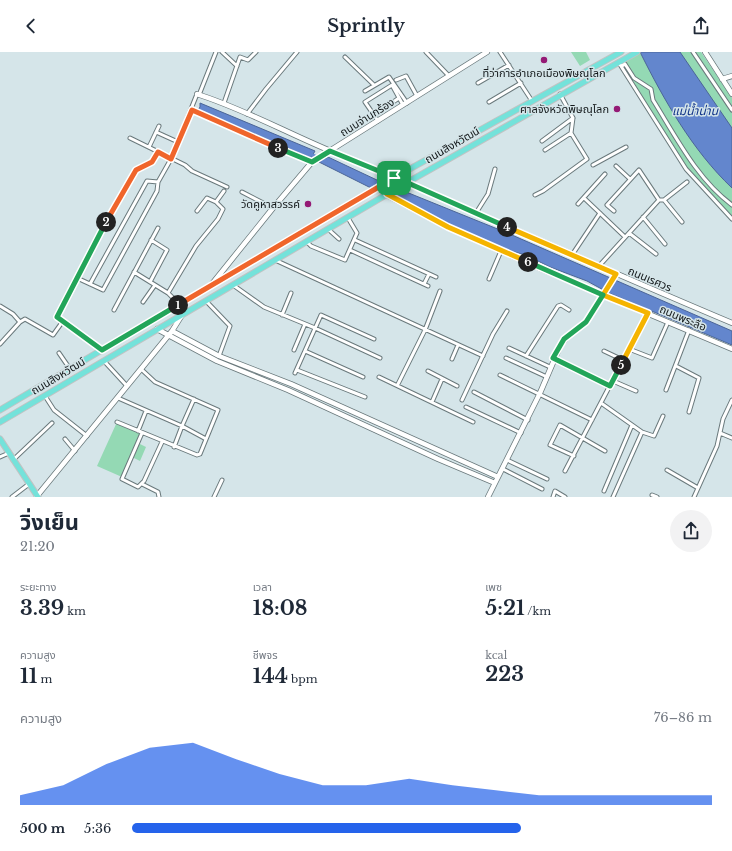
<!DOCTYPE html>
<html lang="th">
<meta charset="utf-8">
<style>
:root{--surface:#fff;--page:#f2f2f3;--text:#1f2937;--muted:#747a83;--accent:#2563eb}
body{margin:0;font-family:"Libre Baskerville","Noto Sans Thai",serif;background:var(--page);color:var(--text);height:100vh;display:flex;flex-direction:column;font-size:15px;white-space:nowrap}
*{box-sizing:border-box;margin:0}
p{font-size:13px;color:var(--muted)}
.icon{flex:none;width:22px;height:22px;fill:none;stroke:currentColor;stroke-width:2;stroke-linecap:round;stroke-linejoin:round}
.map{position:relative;height:445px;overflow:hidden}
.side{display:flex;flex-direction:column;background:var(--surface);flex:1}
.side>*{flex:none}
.pin{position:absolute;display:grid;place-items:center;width:34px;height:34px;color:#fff;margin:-17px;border-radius:8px;box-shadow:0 2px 6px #0006}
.km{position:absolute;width:20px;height:20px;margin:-10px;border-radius:50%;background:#222;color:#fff;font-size:11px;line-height:20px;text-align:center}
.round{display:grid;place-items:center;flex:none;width:42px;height:42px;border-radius:21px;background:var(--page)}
.summary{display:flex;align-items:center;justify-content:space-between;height:68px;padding:0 20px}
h1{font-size:22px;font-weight:700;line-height:30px}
.metrics{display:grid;grid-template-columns:repeat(3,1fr);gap:6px;height:68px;padding:4px 20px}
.metrics div{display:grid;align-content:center}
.metrics b{font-size:20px;font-weight:700}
.metrics small{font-size:11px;font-weight:400}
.metrics p{font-size:11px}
.chart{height:112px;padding:8px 20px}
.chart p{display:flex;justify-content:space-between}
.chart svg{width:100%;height:72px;margin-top:4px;fill:var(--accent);opacity:.7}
ul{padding:0 20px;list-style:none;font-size:13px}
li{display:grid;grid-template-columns:64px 48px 1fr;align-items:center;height:30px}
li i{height:10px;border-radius:5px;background:var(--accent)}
header{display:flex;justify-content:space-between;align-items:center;height:52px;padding:0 20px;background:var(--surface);font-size:18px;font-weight:700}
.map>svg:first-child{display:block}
</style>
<header><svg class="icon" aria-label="back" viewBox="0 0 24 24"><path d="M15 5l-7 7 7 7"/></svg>Sprintly<svg class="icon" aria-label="share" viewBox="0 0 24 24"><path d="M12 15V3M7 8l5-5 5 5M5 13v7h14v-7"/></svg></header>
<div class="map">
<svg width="732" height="445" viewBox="0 0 732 445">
<rect width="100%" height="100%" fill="#d5e5e9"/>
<path fill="#94d9b4" d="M571,0H586L590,8L580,14Z
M676,0H701L732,46V77Z
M640,1C667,48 692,98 732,136V167L686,117L622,11Z
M117,370L142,381L138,391L146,395L140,409L132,405L122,425L97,414Z"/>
<path fill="#6386cd" stroke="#4b6597" d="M640,0H680L732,76V136C692,98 664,48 640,0Z
M200,51L315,99L311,106L198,58L200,55Z
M328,105L379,129L505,180L732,279V293L609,241L587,229L550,215L526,203L503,197L445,170L396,143L369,135L319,110Z"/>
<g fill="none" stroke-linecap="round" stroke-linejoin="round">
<path stroke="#6386cd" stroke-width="3.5" d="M310,102L326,109"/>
<defs>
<path id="street" d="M222,0L237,14
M426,0L449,24
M500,0L532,49
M693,0L732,58
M345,5L374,33
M619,11L686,117L732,167
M622,14L625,12L634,26L651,37L653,48C676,85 697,127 732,153
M396,28L406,24L417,44
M478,31L509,13
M365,39L389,25L407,51
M199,43L216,0
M489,50L521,31
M224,51L240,5L248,8L256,0
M192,58L312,110
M247,62L266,37L297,0
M374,63L399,46
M378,69L365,50L392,33L403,53
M156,80L178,90
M130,86L185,113L192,119L227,135
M542,89L573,66
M149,95L159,74
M545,98L571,81
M593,113L626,95
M616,114L630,127
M242,140L273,156
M535,143L543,139L587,107L571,81L573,66L560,42
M584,146L625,185
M664,148L682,170
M578,152L605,122
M197,159L207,146L216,150
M614,159L607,153L639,118L659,148
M476,161L488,142L495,117
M643,165L665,192
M328,177L339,187
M629,181L656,202
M355,188L436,225
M307,190L311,194L345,208L357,181L348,166
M350,198L428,234
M572,203L600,161
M275,208L483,304
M599,214L659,148H664L687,130
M134,220L168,241L179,252
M77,226L103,238L157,139L158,130
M489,227L501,199
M150,230L167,198L151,188
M90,232L147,129L158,130L171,107L197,42
M424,232L429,222
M233,233L264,255L315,276L380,306
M168,241L196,194L218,167L223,157L216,150L224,139
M206,249L230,274L219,304
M143,250L155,233
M0,254L13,262L20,270
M114,258L158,176
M282,263L291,241
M63,269L57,265L111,161L136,118L152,110L158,100
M0,292L20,270L25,267L53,283L63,269L102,298
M509,296L550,315
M629,297L652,306L668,270
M294,298L305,272
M305,299L363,325
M604,299L623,308
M59,301L70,317
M526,304L558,254L561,253L569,258
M506,306L547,325
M554,306L610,334
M452,307L458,293
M104,309L127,334
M676,314L699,326L689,360
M297,318L365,345
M428,319L457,334
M295,321L321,263L374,287
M500,323L592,368
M379,325L473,370
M613,329L636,339
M398,332L425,278L440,239
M666,338L689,278
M474,340L528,368
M45,344L54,358L87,384
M118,346L182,374L194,347
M462,348L493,282L507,259
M432,350L442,327
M601,351L642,380L654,384L663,364
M466,355L521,381
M117,370L197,403L200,402L218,358L155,330L141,317
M138,379L146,359
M142,381L122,427L138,435L144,429L162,390
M720,381L732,386
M65,387L75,399
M174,395L182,374L206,387
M574,404L550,393L560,373L605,399
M0,405L9,401
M13,408L52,371
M507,408L547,427
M503,417L542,437
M667,418L698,436
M565,419L648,261
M142,432L158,440L159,445
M604,439L632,373
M652,443L657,445
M12,445L29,432
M214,445L222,428
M553,445L555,439L565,445
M613,445L642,380
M694,445L717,394L723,367L732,348"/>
<path id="secondary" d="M705,0L732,42
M722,27L732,24
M197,42C244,57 287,81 333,100C467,156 599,215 732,271
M387,143L448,175L544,218L732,297
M212,232L273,156L312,110L487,0
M157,277L217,309L288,338L438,407L495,431
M172,279L219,304L291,332L498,425
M37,444L172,279L182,263
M488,445L540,341L561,292L569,283L586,270L616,222"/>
<path id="primary" d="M0,358L388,129L621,0
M0,370L401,134L637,0
M0,387L38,445"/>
</defs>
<use href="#street" stroke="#6a797c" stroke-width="5"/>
<use href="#secondary" stroke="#6a797c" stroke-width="6"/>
<use href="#primary" stroke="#c1c3c3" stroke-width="7"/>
<use href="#street" stroke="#fff" stroke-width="3"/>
<use href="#secondary" stroke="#fff" stroke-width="4.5"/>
<use href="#primary" stroke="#74e2da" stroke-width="5"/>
</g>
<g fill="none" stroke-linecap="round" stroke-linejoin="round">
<defs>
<path id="split-1" d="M178,253L394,126"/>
<path id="split-2" d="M106,170L57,265L102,298L178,253"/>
<path id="split-3" d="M106,170L136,118L152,110L158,100L171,107L192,58L278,96"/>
<path id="split-4" d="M278,96L312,110L330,99L408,131L507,175"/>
<path id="split-5" d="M507,175L616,222L603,243L648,261L621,313"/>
<path id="split-6" d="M528,210L603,243L586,270L564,287L553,306L610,334L621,313"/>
<path id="split-7" d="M394,126L408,131L387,142L448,175L528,210"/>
</defs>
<use href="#split-1" stroke="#fff" stroke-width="8"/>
<use href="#split-2" stroke="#fff" stroke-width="8"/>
<use href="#split-3" stroke="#fff" stroke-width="8"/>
<use href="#split-4" stroke="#fff" stroke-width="8"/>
<use href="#split-5" stroke="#fff" stroke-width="8"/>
<use href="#split-6" stroke="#fff" stroke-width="8"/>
<use href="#split-7" stroke="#fff" stroke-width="8"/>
<use href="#split-1" stroke="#f0652b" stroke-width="5"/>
<use href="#split-2" stroke="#22a559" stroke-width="5"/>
<use href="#split-3" stroke="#f0652b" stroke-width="5"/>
<use href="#split-4" stroke="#22a559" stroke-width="5"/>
<use href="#split-5" stroke="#f5b400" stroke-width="5"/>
<use href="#split-6" stroke="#22a559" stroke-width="5"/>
<use href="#split-7" stroke="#f5b400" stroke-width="5"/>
</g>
<g fill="#941a75" stroke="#d5e5e9" stroke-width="1.5">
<circle cx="544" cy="8" r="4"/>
<circle cx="617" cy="57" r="4"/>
<circle cx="308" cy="152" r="4"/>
</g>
<g text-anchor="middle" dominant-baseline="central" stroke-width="3" stroke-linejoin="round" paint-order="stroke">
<g font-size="11" fill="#121719" stroke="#d5e5e9" text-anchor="end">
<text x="544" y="21" text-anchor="middle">ที่ว่าการอำเภอเมืองพิษณุโลก</text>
<text x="609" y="57">ศาลจังหวัดพิษณุโลก</text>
<text x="300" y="152">วัดคูหาสวรรค์</text>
</g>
<g font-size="11" fill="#121719" stroke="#d5e5e9">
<text transform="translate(367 65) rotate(-32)">ถนนจ่านกร้อง</text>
<text transform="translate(452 93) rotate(-30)">ถนนสิงหวัฒน์</text>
<text transform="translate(650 227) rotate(23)">ถนนเรศวร</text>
<text transform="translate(683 266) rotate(23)">ถนนพระลือ</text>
<text transform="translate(58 324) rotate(-31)">ถนนสิงหวัฒน์</text>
</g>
<g font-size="12" font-style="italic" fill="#13368a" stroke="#d5e5e9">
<text x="695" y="58">แม่น้ำน่าน</text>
</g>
</g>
</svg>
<div class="pin" style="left:394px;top:126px;background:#1e9e55"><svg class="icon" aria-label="arrive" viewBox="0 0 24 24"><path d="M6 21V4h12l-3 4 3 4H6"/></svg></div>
<b class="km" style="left:178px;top:253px">1</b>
<b class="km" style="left:106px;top:170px">2</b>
<b class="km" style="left:278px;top:96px">3</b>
<b class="km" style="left:507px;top:175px">4</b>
<b class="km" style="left:621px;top:313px">5</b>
<b class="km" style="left:528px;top:210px">6</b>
</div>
<section class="side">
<div class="summary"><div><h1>วิ่งเย็น</h1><p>21:20</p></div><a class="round"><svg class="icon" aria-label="share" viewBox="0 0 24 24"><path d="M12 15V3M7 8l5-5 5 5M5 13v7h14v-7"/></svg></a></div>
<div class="metrics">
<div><p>ระยะทาง</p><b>3.39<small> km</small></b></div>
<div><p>เวลา</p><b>18:08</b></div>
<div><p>เพซ</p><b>5:21<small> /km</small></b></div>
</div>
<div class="metrics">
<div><p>ความสูง</p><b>11<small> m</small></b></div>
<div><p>ชีพจร</p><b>144<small> bpm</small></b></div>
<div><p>kcal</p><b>223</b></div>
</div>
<div class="chart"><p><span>ความสูง</span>76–86 m</p>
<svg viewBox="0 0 160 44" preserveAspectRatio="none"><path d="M0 44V38L10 32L20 19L30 9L40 6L50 16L60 25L70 32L80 32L90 28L100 32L110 35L120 38L130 38L140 38L150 38L160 38V44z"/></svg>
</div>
<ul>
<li><b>500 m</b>5:36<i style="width:67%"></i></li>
</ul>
</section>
